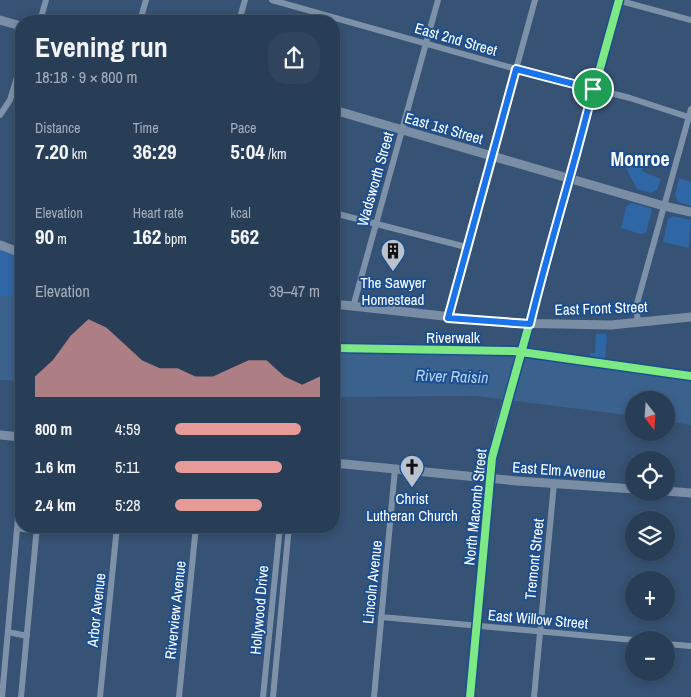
<!DOCTYPE html>
<meta charset="utf-8">
<style>
:root{--surface:#283e57;--page:#30455d;--text:#f1f3f6;--muted:#a5aeba;--line:#44576d;--accent:#e69b98}
body{margin:0;font-family:"Archivo Narrow",sans-serif;background:var(--page);color:var(--text);height:100vh;display:flex;flex-direction:column;font-size:19px;white-space:nowrap}
*{box-sizing:border-box;margin:0}
p{font-size:16px;color:var(--muted)}
.icon{flex:none;width:28px;height:28px;fill:none;stroke:currentColor;stroke-width:2;stroke-linecap:round;stroke-linejoin:round}
.map{position:relative;flex:1;overflow:hidden}
.drawer{position:absolute;left:15px;top:15px;width:325px;height:518px;display:flex;flex-direction:column;background:var(--surface);border-radius:20px;box-shadow:0 2px 8px #0003,0 0 0 1px var(--line)}
.drawer>*{flex:none}
.needle{width:32px;rotate:163deg}
.tools{position:absolute;left:625px;top:391px;display:grid;gap:10px}
.tools a{display:grid;place-items:center;width:50px;height:50px;border-radius:50%;background:var(--surface);box-shadow:0 2px 8px #0003,0 0 0 1px var(--line);font-size:25px}
.pin{position:absolute;display:grid;place-items:center;width:42px;height:42px;color:#fff;margin:-21px;border:2px solid #fff;border-radius:50%;box-shadow:0 1px 5px #0007}
.round{display:grid;place-items:center;flex:none;width:52px;height:52px;border-radius:20px;background:var(--page)}
.summary{display:flex;align-items:center;justify-content:space-between;height:85px;padding:0 20px}
h1{font-size:28px;font-weight:800;line-height:38px}
.metrics{display:grid;grid-template-columns:repeat(3,1fr);gap:8px;height:85px;padding:5px 20px}
.metrics div{display:grid;align-content:center}
.metrics b{font-size:21px;font-weight:800}
.metrics small{font-size:14px;font-weight:400}
.metrics p{font-size:14px}
.chart{height:140px;padding:10px 20px}
.chart p{display:flex;justify-content:space-between}
.chart svg{width:100%;height:90px;margin-top:5px;fill:var(--accent);opacity:.7}
ul{padding:0 20px;list-style:none;font-size:16px}
li{display:grid;grid-template-columns:80px 60px 1fr;align-items:center;height:38px}
li i{height:12px;border-radius:6px;background:var(--accent)}
.map>svg:first-child{display:block}
</style>
<div class="map">
<svg width="691" height="697" viewBox="0 0 691 697">
<rect width="100%" height="100%" fill="#365274"/>
<path fill="#2f66a5" d="M622,160L644,166L642,171L661,179L657,190L651,193L637,189Z
M679,178L691,182V206L678,202L675,195Z
M631,203L651,208L652,211L646,232L641,234L621,228L626,207Z
M673,216L691,220L689,248L663,242L668,219Z
M0,245L21,253V296H0Z
M596,334H607L605,362L590,360V353H595Z"/>
<path fill="#3b618d" d="M0,296H21V381L0,380Z
M334,350L400,353L513,352L691,379V425L666,421V400H634V416L476,396L334,397Z"/>
<g fill="none" stroke-linecap="round" stroke-linejoin="round">
<path stroke="#7d92a8" stroke-width="6" d="M272,0L516,69L630,98L691,118
M617,0L691,20
M40,21L46,0
M140,21L146,0
M239,21L245,0
M0,115L10,100L21,64
M569,178L619,0
M334,213L466,247
M353,307L438,0
M448,318L535,0
M638,322L636,307L691,109
M17,528L36,531
M381,617L634,640
M8,632L27,636
M666,644L691,646
M2,697L21,484
M21,697L37,526
M100,697L117,526
M179,697L196,526
M263,697L280,526
M273,697L289,526
M374,697L395,469
M470,697L490,478
M534,697L554,483"/>
<path stroke="#798da4" stroke-width="9" d="M0,20L21,26
M334,110L664,206L691,212
M0,245L21,253
M334,304L507,323L611,325L691,317
M0,435L21,437
M334,463L517,481L634,489
M490,478L492,458L500,424L530,324L569,178
M666,491L691,493"/>
<defs>
<path id="cycleway" d="M334,348L514,351L691,376
M470,697L492,458L619,0"/>
</defs>
<use href="#cycleway" stroke="#1b4f8f" stroke-width="11"/>
<use href="#cycleway" stroke="#7ce984" stroke-width="8"/>
</g>
<g fill="none" stroke-linecap="round" stroke-linejoin="round">
<defs>
<path id="route" d="M516,69L593,89C574,168 549,245 530,324L448,318Z"/>
</defs>
<use href="#route" stroke="#fff" stroke-width="10"/>
<use href="#route" stroke="#1a73e8" stroke-width="6"/>
</g>
<defs>
<symbol id="building-pin" viewBox="-11 -11 22 30"><path d="M0 17L-7.5 6A9.5 9.5 0 1 1 7.5 6Z" fill="#b9c2ce" stroke="#1b4f8f"/><path d="M-4-6H4V6H1V3H-1V6H-4ZM-2.5-4.3h1.7v1.8h-1.7ZM.8-4.3h1.7v1.8H.8ZM-2.5-1h1.7V.8h-1.7ZM.8-1h1.7V.8H.8Z" fill="#111"/></symbol>
<symbol id="church-pin" viewBox="-11 -11 22 30"><path d="M0 17L-7.5 6A9.5 9.5 0 1 1 7.5 6Z" fill="#b9c2ce" stroke="#1b4f8f"/><path d="M-1.2-6h2.4v3.5h3.3v2.4h-3.3V6h-2.4V-.1h-3.3v-2.4h3.3Z" fill="#111"/></symbol>
</defs>
<g fill-rule="evenodd">
<use href="#building-pin" x="379" y="237" width="28" height="38"/>
<use href="#church-pin" x="398" y="453" width="28" height="38"/>
</g>
<g text-anchor="middle" dominant-baseline="central" stroke-width="4" stroke-linejoin="round" paint-order="stroke">
<g font-size="15" fill="#fff" stroke="#1b4f8f">
<text transform="translate(456 39) rotate(16)">East 2nd Street</text>
<text transform="translate(444 128) rotate(16)">East 1st Street</text>
<text transform="translate(375 179) rotate(-74)">Wadsworth Street</text>
<text transform="translate(601 308) rotate(-2)">East Front Street</text>
<text x="453" y="337">Riverwalk</text>
<text transform="translate(559 470) rotate(4)">East Elm Avenue</text>
<text transform="translate(475 507) rotate(-84)">North Macomb Street</text>
<text transform="translate(534 559) rotate(-84)">Tremont Street</text>
<text transform="translate(372 582) rotate(-84)">Lincoln Avenue</text>
<text transform="translate(96 610) rotate(-84)">Arbor Avenue</text>
<text transform="translate(175 610) rotate(-84)">Riverview Avenue</text>
<text transform="translate(259 610) rotate(-85)">Hollywood Drive</text>
<text transform="translate(538 619) rotate(5)">East Willow Street</text>
</g>
<g font-size="15" fill="#fff" stroke="#1b4f8f">
<text x="393" y="282">The Sawyer<tspan x="393" dy="17">Homestead</tspan></text>
<text x="412" y="498">Christ<tspan x="412" dy="17">Lutheran Church</tspan></text>
</g>
<g font-size="16" font-style="italic" fill="#b5d3f5" stroke="#1b4f8f">
<text transform="translate(452 376) rotate(2)">River Raisin</text>
</g>
<g font-size="20" font-weight="bold" fill="#fff" stroke="#1b4f8f">
<text x="640" y="158">Monroe</text>
</g>
</g>
</svg>
<div class="tools">
<a><svg class="needle" viewBox="-14 -14 28 28"><path d="M0-13l5 13h-10z" fill="#e53935"/><path d="M0 13l5-13h-10z" fill="#a5aeba"/></svg></a>
<a><svg class="icon" aria-label="locate" viewBox="0 0 24 24"><circle cx="12" cy="12" r="6"/><path d="M12 2v4M12 18v4M2 12h4M18 12h4"/></svg></a>
<a><svg class="icon" aria-label="layers" viewBox="0 0 24 24"><path d="M12 4l9 5-9 5-9-5zM3 14l9 5 9-5"/></svg></a>
<a>+</a>
<a>−</a>
</div>
<div class="pin" style="left:593px;top:89px;background:#1e9e55"><svg class="icon" aria-label="arrive" viewBox="0 0 24 24"><path d="M6 21V4h12l-3 4 3 4H6"/></svg></div>
<section class="drawer">
<div class="summary"><div><h1>Evening run</h1><p>18:18 · 9 × 800 m</p></div><a class="round"><svg class="icon" aria-label="share" viewBox="0 0 24 24"><path d="M12 15V3M7 8l5-5 5 5M5 13v7h14v-7"/></svg></a></div>
<div class="metrics">
<div><p>Distance</p><b>7.20<small> km</small></b></div>
<div><p>Time</p><b>36:29</b></div>
<div><p>Pace</p><b>5:04<small> /km</small></b></div>
</div>
<div class="metrics">
<div><p>Elevation</p><b>90<small> m</small></b></div>
<div><p>Heart rate</p><b>162<small> bpm</small></b></div>
<div><p>kcal</p><b>562</b></div>
</div>
<div class="chart"><p><span>Elevation</span>39–47 m</p>
<svg viewBox="0 0 160 44" preserveAspectRatio="none"><path d="M0 44V34L10 26L20 14L30 6L40 10L50 18L60 26L70 30L80 30L90 34L100 34L110 30L120 26L130 26L140 34L150 38L160 34V44z"/></svg>
</div>
<ul>
<li><b>800 m</b>4:59<i style="width:87%"></i></li>
<li><b>1.6 km</b>5:11<i style="width:74%"></i></li>
<li><b>2.4 km</b>5:28<i style="width:60%"></i></li>
</ul>
</section>
</div>
